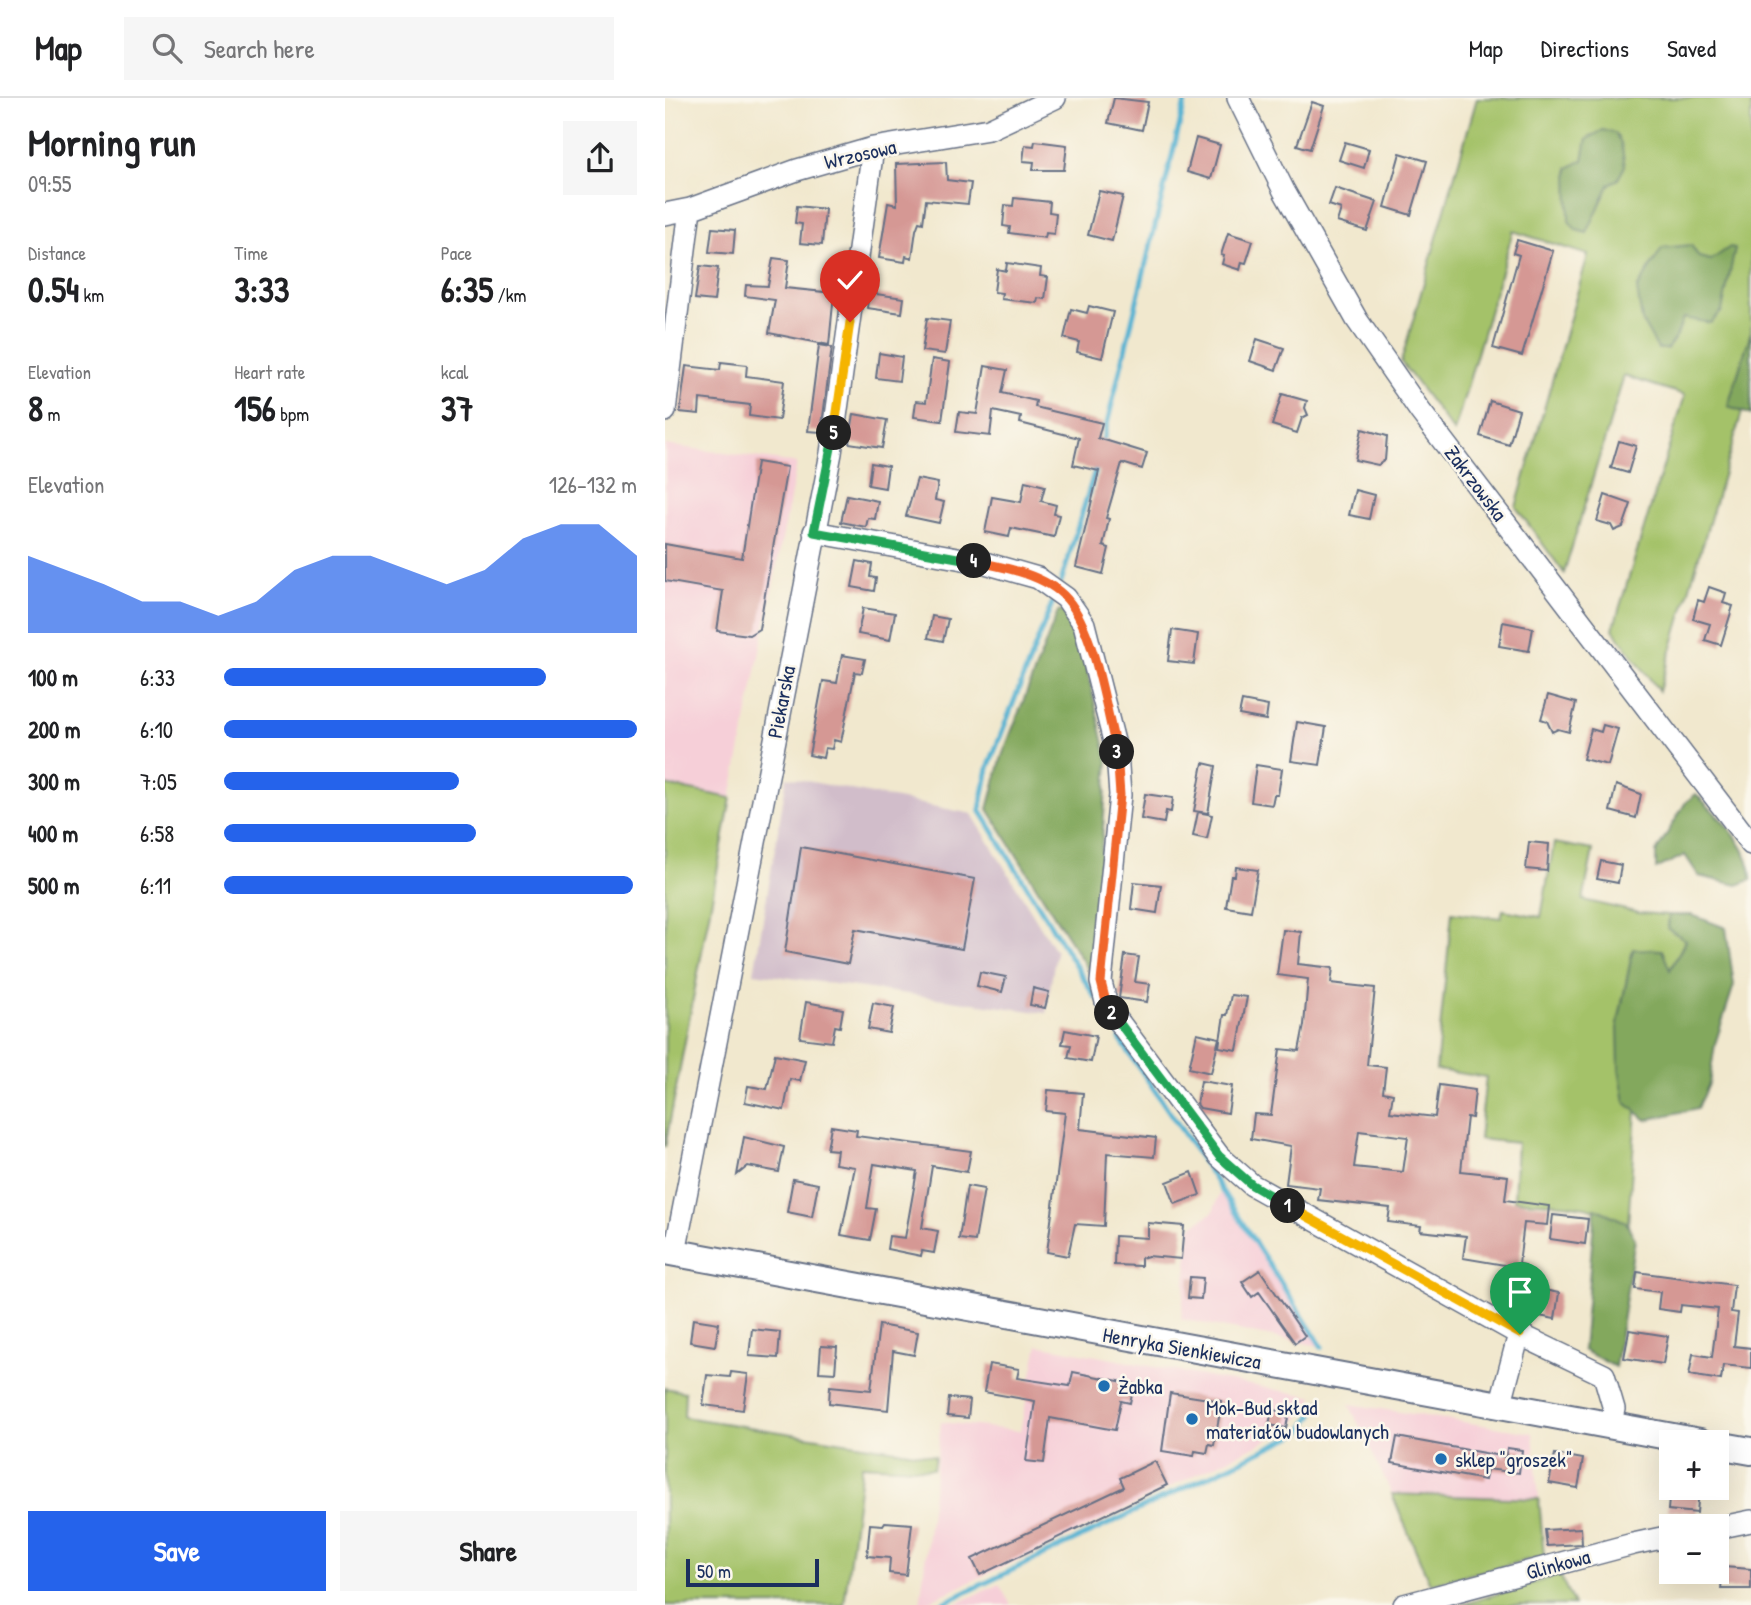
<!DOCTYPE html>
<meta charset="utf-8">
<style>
:root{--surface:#fff;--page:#f6f6f6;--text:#202124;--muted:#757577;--line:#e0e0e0;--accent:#2563eb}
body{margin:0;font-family:"Patrick Hand",sans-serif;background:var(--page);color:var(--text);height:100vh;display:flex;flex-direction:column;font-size:26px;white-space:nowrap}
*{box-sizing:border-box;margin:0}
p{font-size:23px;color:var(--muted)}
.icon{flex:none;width:38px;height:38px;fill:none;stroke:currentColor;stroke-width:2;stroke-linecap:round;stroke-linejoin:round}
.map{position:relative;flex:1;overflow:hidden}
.side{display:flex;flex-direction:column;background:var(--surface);width:665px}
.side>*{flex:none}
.controls{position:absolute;left:994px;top:1332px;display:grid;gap:14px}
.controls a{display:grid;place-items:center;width:70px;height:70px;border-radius:0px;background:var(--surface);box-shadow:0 7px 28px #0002;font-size:35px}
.scale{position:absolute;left:21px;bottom:18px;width:133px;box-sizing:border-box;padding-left:7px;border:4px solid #1b2f5e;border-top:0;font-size:19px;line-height:24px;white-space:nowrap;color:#1b2f5e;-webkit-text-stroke:5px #fbf7ec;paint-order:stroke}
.pin{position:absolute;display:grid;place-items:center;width:60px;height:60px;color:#fff;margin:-72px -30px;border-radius:50% 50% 50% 0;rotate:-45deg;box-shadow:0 0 7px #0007}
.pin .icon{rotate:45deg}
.km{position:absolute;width:35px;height:35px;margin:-18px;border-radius:50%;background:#222;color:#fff;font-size:19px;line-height:35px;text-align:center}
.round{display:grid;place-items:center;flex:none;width:74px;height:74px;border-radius:0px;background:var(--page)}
.summary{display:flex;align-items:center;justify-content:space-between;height:119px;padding:0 28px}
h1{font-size:38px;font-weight:700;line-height:52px}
.figures{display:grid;grid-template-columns:repeat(3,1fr);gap:10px;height:119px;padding:7px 28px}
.figures div{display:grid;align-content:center}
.figures b{font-size:35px;font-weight:700}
.figures small{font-size:19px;font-weight:400}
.figures p{font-size:19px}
.chart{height:196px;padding:14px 28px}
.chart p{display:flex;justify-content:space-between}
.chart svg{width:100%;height:126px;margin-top:7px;fill:var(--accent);opacity:.7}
.primary-button{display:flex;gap:14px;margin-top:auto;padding:14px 28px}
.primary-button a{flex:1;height:80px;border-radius:0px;background:var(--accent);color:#fff;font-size:28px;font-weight:700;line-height:80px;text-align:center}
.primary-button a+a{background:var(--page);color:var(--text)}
ul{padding:0 28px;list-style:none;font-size:23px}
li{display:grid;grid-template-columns:112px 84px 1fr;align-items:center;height:52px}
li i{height:18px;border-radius:9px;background:var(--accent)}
header{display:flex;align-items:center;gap:42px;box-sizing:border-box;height:98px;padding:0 35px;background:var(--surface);border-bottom:2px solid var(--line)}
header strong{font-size:33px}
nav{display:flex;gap:38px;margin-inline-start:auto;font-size:24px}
.search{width:490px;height:63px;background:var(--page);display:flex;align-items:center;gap:18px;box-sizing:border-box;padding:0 24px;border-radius:0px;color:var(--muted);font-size:26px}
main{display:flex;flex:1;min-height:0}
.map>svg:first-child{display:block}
</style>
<header>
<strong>Map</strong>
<div class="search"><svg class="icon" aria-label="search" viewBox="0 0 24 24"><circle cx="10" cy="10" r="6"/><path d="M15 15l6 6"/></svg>Search here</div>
<nav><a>Map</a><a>Directions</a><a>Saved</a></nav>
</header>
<main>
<section class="side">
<div class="summary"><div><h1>Morning run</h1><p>09:55</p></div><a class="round"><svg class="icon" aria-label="share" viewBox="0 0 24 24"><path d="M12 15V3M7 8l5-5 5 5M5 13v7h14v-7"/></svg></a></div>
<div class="figures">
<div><p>Distance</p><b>0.54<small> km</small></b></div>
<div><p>Time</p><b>3:33</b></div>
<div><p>Pace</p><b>6:35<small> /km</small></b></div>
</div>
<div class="figures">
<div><p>Elevation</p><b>8<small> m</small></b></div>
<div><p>Heart rate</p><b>156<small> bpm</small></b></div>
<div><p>kcal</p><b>37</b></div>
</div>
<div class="chart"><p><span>Elevation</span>126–132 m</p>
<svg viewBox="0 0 160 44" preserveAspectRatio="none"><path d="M0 44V17L10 22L20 27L30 33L40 33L50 38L60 33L70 22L80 17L90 17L100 22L110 27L120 22L130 11L140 6L150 6L160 17V44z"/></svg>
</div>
<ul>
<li><b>100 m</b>6:33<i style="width:78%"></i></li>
<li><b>200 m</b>6:10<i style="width:100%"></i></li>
<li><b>300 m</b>7:05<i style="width:57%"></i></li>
<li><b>400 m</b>6:58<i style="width:61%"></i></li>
<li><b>500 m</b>6:11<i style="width:99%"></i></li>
</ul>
<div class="primary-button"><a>Save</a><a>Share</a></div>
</section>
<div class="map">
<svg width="1086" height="1507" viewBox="0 0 1086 1507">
<rect width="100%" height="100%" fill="#fbf7ec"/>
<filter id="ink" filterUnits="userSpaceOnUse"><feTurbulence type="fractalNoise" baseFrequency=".0143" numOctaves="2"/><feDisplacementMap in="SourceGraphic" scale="14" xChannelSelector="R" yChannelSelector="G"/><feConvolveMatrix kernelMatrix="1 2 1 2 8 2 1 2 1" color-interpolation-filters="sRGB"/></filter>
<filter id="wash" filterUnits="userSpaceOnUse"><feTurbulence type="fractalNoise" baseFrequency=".00686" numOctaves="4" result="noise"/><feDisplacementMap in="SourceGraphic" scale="28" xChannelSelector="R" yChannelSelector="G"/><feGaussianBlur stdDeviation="1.57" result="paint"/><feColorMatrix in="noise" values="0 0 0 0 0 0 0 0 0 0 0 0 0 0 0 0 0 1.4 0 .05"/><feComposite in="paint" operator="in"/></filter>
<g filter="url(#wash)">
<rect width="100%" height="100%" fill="#f1e8ce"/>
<path fill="#f6cfd8" d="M0,347L132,365L66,700L0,687Z
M556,1092L654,1248L516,1221L526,1129L548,1114Z
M373,1247L650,1299L625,1331L384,1448L255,1507L276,1324L355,1333Z
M684,1306L868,1335L874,1401L727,1396Z
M334,1486L346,1507H288Z"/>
<path fill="#d1bdca" d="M122,679L307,716L391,854L381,915L89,875Z"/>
<path fill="#a4c269" stroke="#607864" stroke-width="2" d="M812,0H1086V234L1063,308L1077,314L994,593L948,531L1020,297L959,278L899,475L851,409L923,157L848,133L789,334L736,264Z
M0,687L66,700L0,1049Z
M889,745L928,752L918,802L974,815L1004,817L1003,831L1021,841L1005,873L968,851L953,925L960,1004L971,1013L963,1127C930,1103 887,1106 849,1102L852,1045L814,1041L821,979L771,972L787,814L836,820L838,812L876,819Z
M0,1290L20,1294L19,1319L270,1358L268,1371L197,1367L179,1507H0Z
M727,1396L874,1401L879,1458L765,1486Z
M895,1477L909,1507H796Z"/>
<path fill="#83a85d" stroke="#4f6c5e" stroke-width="2" d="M938,32L950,35L956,45L960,68L953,81L944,87L922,135L911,132L904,123L903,70L918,62L922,41Z
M1026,147L1034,159L1046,162L1065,149L1070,150L1057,213L1046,225L1018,220L1012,237L1002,251H993L977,223L972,191L997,150Z
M1086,234V317L1063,308Z
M393,513L401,514L413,532L443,663L427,878L323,711L337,658Z
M1031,696C1055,721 1086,746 1086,782L1072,787L1034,778L1020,757L991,771V754L1021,704Z
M1004,817H1027L1061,830L1069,887L1050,946L1044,986L1033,1010L981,1022L960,1004L954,971L953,925L968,851L997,852L1005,872L1021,842L1003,831Z
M930,1110L961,1124L970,1141L950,1269L918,1252Z"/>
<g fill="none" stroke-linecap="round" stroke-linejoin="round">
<path stroke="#54b2d2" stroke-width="5" d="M437,347L521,0
M396,484L432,366
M388,503L323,670L315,712L430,899
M455,941L541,1068L657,1249
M274,1507L636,1334L656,1304"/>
</g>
<g id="blocks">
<path fill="#d59894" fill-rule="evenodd" d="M449,0L483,4L477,32L443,25Z
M647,4L659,8L645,51L632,47Z
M531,40L555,47L546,81L522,74Z
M370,43L402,47L399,72H368L369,64L358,63L360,47L369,48Z
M680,44L704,51L699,70L674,62Z
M735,55L762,63L746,117L720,109Z
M281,64L282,82L306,85L303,106L261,102L258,125L254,124L251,132L247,160L241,158L240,164L214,160L223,105L232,107L231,66Z
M670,90L712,104L702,133L672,124L676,111L664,107Z
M434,93L458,98L447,143L423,137Z
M349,100L385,104L384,114L391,115L389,136L381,135L380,140L344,135L345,129L338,128L340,107L348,108Z
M132,108L160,111L157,147L135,145L137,126L130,125Z
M47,130L70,132L68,156L44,154Z
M563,135L588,143L581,165L577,164L575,172L557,166L559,158L556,157Z
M852,142L888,153L857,258L828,250L854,157L848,155Z
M108,160L124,162L120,190L169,195L164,247L104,235L110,202L80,198L81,187L103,188Z
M342,165L376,170L375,178L383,179L380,201L373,200L372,205L336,201L337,195L329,194L332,171L341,173Z
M35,168L53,170L49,203L30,201Z
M204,195L239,200L237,215L202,210Z
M424,208L448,214L437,260L412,254L414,244L399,240L406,211L422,215Z
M262,220L285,223L280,256L257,253Z
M592,241L619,250L611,272L585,263Z
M154,247L167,249L156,334L143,333Z
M214,255L237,259L234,283L211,280Z
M267,261L285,264L277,323L249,319L251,303L261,304Z
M56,264L82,267L81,278L119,283L114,322L84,318L85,307L35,301L34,316L15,314L21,268L55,272Z
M320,268L342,272L337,295L371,303L370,309L437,325L433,340L482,355L477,371L457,365L441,420L444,421L438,448L444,450L438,476L411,469L434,373L408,367L414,340L355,325L356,319L328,313L325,338L291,334L294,314L312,316Z
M617,296L642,303L640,310L643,317L637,320L632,335L607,327Z
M825,303L854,312L844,347L815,338Z
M189,316L222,322L217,350L184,345Z
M697,331L722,338L720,362L713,367L690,362Z
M954,343L971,348L963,375L946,370Z
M92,364L122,369L94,531L84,537L52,533L58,493L0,483V446L77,460Z
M206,365L223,368L220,390L203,387Z
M252,381L273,385L270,402L279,404L274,425L241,418Z
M360,383L380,388L376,403L391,407L389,416L394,417L389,439L346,430L344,439L320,434L327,399L356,404Z
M690,392L709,397L704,421L684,417Z
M182,397L213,403L210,421L203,420L201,429L176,424Z
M940,397L966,406L958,429L949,433L946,427L932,423Z
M192,463L207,466L205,479L211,480L209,493L187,489Z
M1044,489L1061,495L1058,505L1068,508L1056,547L1040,542L1045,526L1028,521L1033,502L1039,504Z
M198,510L230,515L225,542L193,536Z
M267,518L283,521L278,543L263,540Z
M838,524L868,530L864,553L834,548Z
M507,532L533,536L529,566L503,563Z
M177,557L200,561L197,575L190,574L176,644L169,642L167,651L160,650L158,660L144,657L158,583L172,585Z
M883,597L911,605L904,634L893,631L887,634L882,623L876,621Z
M577,603L603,608L601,622L574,617Z
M632,624L661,629L655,667L626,663Z
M938,627L953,631L943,667L918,661L926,631L936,634Z
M538,665L551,668L543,715L529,713Z
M591,667L617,671L613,697H609L607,707L586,704Z
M951,687L976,696L971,720L945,713Z
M480,696L508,700L506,714L501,713L499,725L476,721Z
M533,714L547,717L542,741L528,738Z
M864,744L884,746L882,773L861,771Z
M136,749L310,781L297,851L190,831L183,866L120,854Z
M936,763L956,767L953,785L932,781Z
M571,769L593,772L586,813L561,809L566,778H570Z
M469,784L496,787L492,815L466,811Z
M618,832L636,834L633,866L668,870L666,885L710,890L702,967L721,969L718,994L728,996L725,1014L770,1019L774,987L810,992L807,1020L802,1019L796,1073L843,1078L840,1102L884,1108L882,1127L859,1125L854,1166L860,1167L859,1173L863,1174L860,1195L836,1191L840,1167L798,1160L801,1138L755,1133L756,1128L723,1124L725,1110L653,1102L655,1090L621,1086L626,1048L586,1041L589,1016L606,1017L615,951L634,953L639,927L643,881L612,877ZM694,1033L743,1039L738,1074L689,1069Z
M460,857L474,859L470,884L485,886L482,904L454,900Z
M315,874L341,879L337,894L312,888Z
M368,890L384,894L380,910L365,907Z
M566,897L582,899L572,952L554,949L559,917H562Z
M141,904L178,911L175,929L170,928L167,944L135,940Z
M208,905L229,909L224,935L203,931Z
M400,932L431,938L426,964L403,960L406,947L397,946Z
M532,935L554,940L546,975L524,970Z
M110,956L140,962L135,983L125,981L119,1012L80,1004L83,988L102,991Z
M536,983L567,988L563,1015L535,1010L532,1006Z
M383,992L418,995L415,1031L491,1040L489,1059L442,1055L439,1128L410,1126L403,1158L382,1154L400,1015L381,1013Z
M166,1028L192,1032L191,1038L306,1053L302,1074L267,1068L257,1130L273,1133L269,1155L257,1153L256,1158L222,1151L224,1138L240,1140L252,1073L209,1066L202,1110L211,1111L205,1142L176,1137L190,1069L170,1066L172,1052L162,1051Z
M79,1039L119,1049L114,1074L83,1068L72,1077Z
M527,1074L535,1097L510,1106L502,1084Z
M128,1081L153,1086L147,1119L122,1114Z
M302,1088L319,1091L310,1143L294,1141Z
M888,1117L923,1121L920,1146L885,1141Z
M483,1125L519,1128L516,1161L483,1158L476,1160V1168L449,1167L450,1138L483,1140Z
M595,1172L640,1238L630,1245L594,1194L587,1199L577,1184Z
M972,1174L1069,1187L1066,1214L1073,1215L1069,1248L1086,1250V1270L1058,1267L1056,1282L1024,1277L1028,1256L1047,1259L1053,1211L1016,1207L1015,1214L993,1211L995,1194L970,1191Z
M525,1179L538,1180L536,1201L523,1200Z
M879,1192L894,1195L890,1221L874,1218Z
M28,1221L54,1225L50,1248L25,1244Z
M214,1227L253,1234L249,1257L228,1253L223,1312L164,1305L165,1288L206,1292Z
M87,1231L115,1234L113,1260L84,1258Z
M964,1232L1003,1238L998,1266L959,1260Z
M156,1248L172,1249L170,1275L154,1274Z
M324,1266L354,1271L352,1280L405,1288L408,1274L469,1286L465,1305L456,1303L450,1332L385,1320L379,1365L361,1363L370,1303L319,1294Z
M66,1274L83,1276L78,1312L38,1307L42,1277L65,1279Z
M505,1295L557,1303L549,1347L544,1346L542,1355L530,1353L529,1358L497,1353Z
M284,1300L305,1302L303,1320L282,1318Z
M607,1312L624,1314L621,1330L604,1327Z
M732,1339L841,1359L842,1350L857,1352L854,1375L822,1371L820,1382L727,1365Z
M890,1356L918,1361L913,1390L884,1385Z
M490,1363L502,1387L315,1477L307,1461L459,1389L455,1380Z
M1005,1390H1034L1032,1415L1003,1412Z
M220,1424L247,1426L241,1477L224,1475L225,1460L202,1458L205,1426L218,1427Z
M916,1430L917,1446L882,1448L880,1432Z
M1058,1469L1086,1471V1491H1056Z"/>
</g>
</g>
<g filter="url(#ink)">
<use href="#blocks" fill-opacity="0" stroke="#667085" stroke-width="2"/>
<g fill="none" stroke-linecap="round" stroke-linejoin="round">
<defs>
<path id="minor" d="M573,0L619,93L692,222L755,313L1086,746
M0,116L25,111L132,72L208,50L324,31L390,0
M0,313L25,111
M149,434L320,465L373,480L401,500L419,526L452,655L455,697L436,884L442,908L554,1058L587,1087L854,1236L835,1308
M10,1154L166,355L208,50
M854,1236L939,1277L949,1311L945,1328
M1052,1430L1086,1423
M739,1507L968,1446L1006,1438"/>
<path id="major" d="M0,1153L1035,1344
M1052,1347L1086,1353"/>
</defs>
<use href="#minor" stroke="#667085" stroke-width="24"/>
<use href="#major" stroke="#667085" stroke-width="30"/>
<use href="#minor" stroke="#fff" stroke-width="21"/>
<use href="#major" stroke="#fff" stroke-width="26"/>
</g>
</g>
<g fill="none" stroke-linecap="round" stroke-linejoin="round" filter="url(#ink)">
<defs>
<path id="split-1" d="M623,1108L855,1236"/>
<path id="split-2" d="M447,915L554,1058L587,1087L623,1108"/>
<path id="split-3" d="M447,915L442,908L436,884L455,697L452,654"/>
<path id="split-4" d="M309,463C339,469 381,477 402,501C430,533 441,612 452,654"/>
<path id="split-5" d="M169,335L149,434L309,463"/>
<path id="split-6" d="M169,335L185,224"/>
</defs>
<use href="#split-1" stroke="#fff" stroke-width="14"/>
<use href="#split-2" stroke="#fff" stroke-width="14"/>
<use href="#split-3" stroke="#fff" stroke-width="14"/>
<use href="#split-4" stroke="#fff" stroke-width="14"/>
<use href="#split-5" stroke="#fff" stroke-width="14"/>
<use href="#split-6" stroke="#fff" stroke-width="14"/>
<use href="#split-1" stroke="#f5b400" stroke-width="9"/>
<use href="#split-2" stroke="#22a559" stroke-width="9"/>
<use href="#split-3" stroke="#f0652b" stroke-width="9"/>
<use href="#split-4" stroke="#f0652b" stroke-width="9"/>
<use href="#split-5" stroke="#22a559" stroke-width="9"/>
<use href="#split-6" stroke="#f5b400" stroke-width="9"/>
</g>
<g fill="#1f6fb2" stroke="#fbf7ec" stroke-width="2.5">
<circle cx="439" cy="1288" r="7"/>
<circle cx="527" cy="1321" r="7"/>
<circle cx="776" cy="1361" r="7"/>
</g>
<g text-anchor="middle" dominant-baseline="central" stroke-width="5" stroke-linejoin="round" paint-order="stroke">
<g font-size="21" fill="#1b2f5e" stroke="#fbf7ec">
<text transform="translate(195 56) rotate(-13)">Wrzosowa</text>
<text transform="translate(811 385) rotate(53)">Zakrzowska</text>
<text transform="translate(116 604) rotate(-79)">Piekarska</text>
<text transform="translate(517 1250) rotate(10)">Henryka Sienkiewicza</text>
<text transform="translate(893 1466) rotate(-15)">Glinkowa</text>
</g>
<g font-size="21" fill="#1b2f5e" stroke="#fbf7ec" text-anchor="start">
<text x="453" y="1288">Żabka</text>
<text x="541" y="1309">Mok-Bud skład<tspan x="541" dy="24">materiałów budowlanych</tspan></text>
<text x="790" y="1361">sklep "groszek"</text>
</g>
</g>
</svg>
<div class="controls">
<a>+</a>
<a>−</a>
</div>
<div class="scale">50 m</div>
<div class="pin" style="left:855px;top:1236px;background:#1e9e55"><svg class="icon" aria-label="arrive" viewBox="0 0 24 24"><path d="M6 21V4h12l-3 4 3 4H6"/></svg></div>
<div class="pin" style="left:185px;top:224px;background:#d93025"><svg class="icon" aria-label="check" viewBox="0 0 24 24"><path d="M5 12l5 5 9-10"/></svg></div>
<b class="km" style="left:623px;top:1108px">1</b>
<b class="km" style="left:447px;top:915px">2</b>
<b class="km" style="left:452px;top:654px">3</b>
<b class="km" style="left:309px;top:463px">4</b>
<b class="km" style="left:169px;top:335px">5</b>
</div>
</main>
